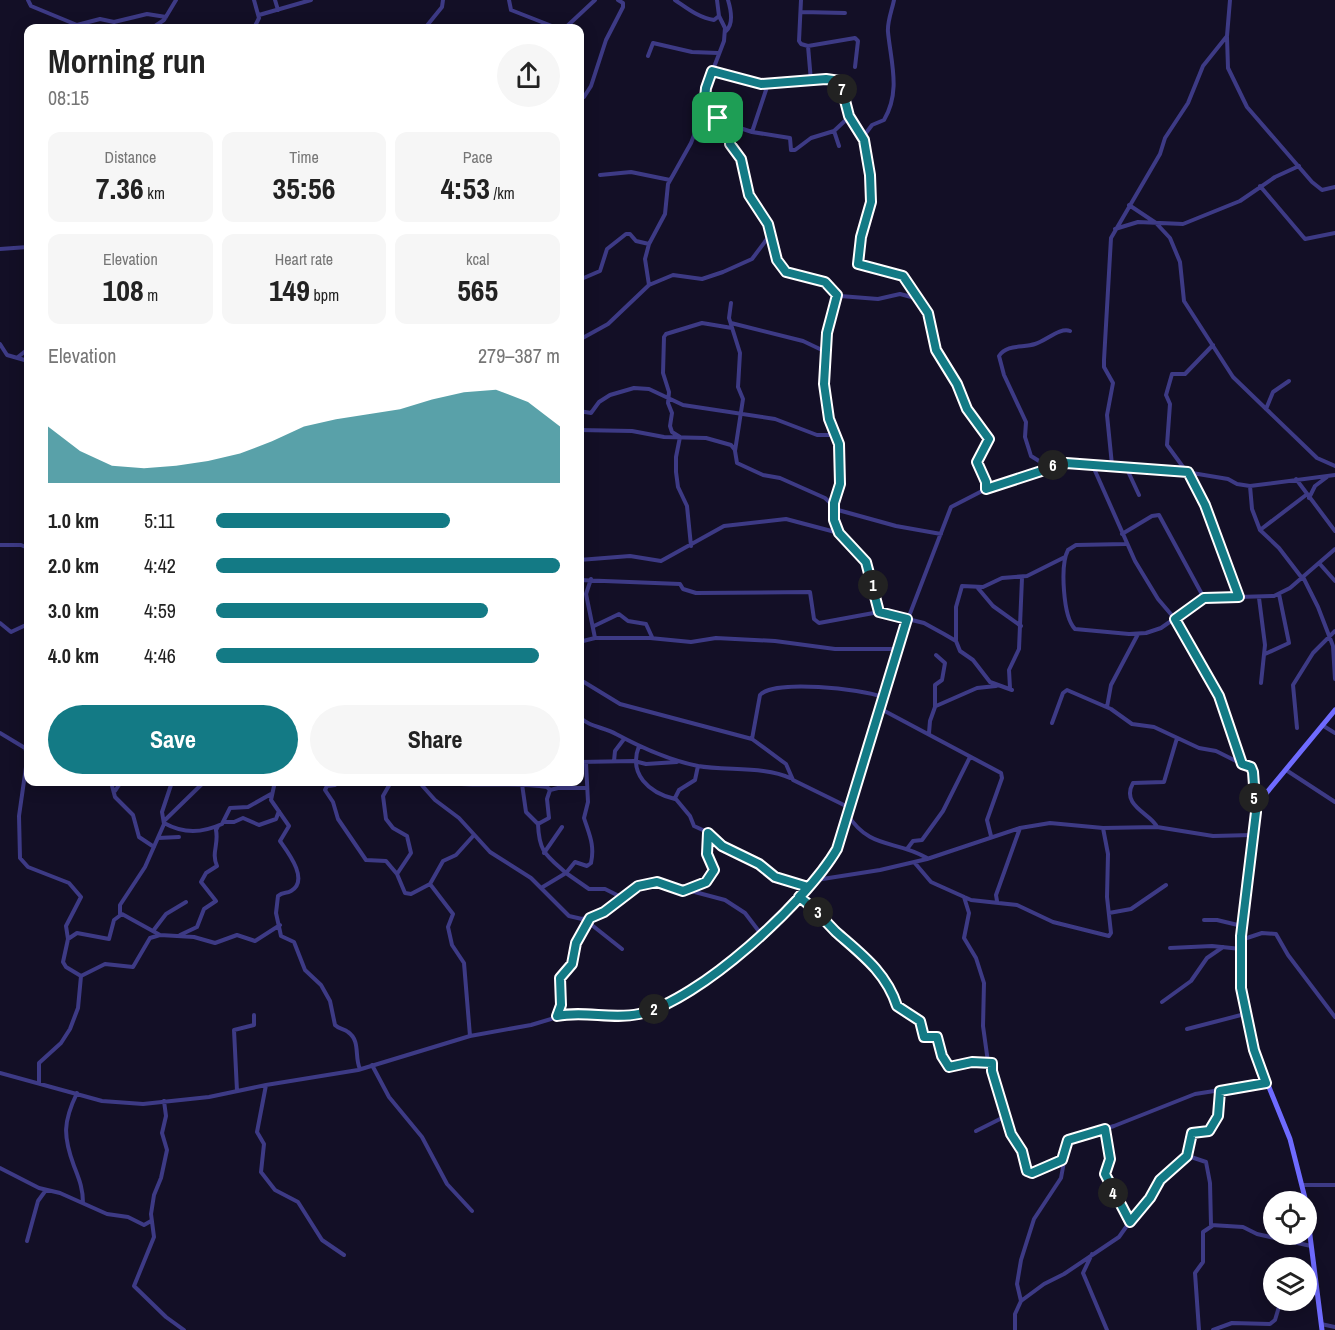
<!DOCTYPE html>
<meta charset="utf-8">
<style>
:root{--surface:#fff;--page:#f6f6f6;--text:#222;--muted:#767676;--accent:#137a85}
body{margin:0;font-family:"Archivo Narrow",sans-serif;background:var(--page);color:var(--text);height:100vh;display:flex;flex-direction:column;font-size:22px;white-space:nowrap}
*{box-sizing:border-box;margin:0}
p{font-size:20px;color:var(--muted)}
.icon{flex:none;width:33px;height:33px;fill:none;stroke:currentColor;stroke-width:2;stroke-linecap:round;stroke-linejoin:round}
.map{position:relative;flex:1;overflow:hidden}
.panel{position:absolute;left:24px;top:24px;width:560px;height:762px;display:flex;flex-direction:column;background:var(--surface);border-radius:12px;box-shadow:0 3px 15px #0003}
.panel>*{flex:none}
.buttons{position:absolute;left:1263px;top:1191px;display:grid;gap:12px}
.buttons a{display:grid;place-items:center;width:54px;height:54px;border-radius:50%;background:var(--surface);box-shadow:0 3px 15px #0003;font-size:30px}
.pin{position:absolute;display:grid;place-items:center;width:51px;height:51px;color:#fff;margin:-26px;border-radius:12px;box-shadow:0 3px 9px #0006}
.km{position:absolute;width:30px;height:30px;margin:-15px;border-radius:50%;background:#222;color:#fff;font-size:16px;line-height:30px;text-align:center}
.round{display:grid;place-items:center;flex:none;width:63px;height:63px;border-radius:32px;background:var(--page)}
.headline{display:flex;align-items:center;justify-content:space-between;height:102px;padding:0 24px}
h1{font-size:33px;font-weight:800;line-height:45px}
.stats{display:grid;grid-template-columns:repeat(3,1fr);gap:9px;height:102px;padding:6px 24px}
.stats div{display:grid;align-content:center;border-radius:12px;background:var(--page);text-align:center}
.stats b{font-size:30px;font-weight:800}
.stats small{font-size:16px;font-weight:400}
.stats p{font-size:16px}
.chart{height:168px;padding:12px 24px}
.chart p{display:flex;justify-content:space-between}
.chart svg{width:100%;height:108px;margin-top:6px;fill:var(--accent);opacity:.7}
.action{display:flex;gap:12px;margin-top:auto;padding:12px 24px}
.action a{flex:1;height:69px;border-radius:36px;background:var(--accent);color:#fff;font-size:24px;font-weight:800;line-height:69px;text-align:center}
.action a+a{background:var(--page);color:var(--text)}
ul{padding:0 24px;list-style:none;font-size:20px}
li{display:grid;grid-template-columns:96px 72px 1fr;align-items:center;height:45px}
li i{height:15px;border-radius:8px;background:var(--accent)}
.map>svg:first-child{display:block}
</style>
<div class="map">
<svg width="1335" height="1330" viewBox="0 0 1335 1330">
<rect width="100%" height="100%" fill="#130f26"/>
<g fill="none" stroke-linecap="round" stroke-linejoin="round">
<path stroke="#3d3a85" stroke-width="4" d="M28,0L31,6L77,25L100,19L114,22L147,14L166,17
M275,0L278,10
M509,0L511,10L557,28
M675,0C687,8 699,18 714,20L719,16
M801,0L799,41L801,44L808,46L811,81
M802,12L845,13
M259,15L311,0
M152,28L164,20L176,0
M254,28L259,18L254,0
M425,28L442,7L443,0
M565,28L595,0
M726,31C734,24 731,10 728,0
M1227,37L1228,68L1247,107L1312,182L1322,190L1335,187
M808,46L855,38L858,41L855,67
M648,56L653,43L692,52L718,53
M712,71L761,84L826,79L840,81L850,116L864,140L870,175L871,202L861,237L858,264L903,276L928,313L936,350L957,384L967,409L989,439L977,462L986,482V488
M584,97L591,86L606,40L623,7V3L618,0
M704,110L730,124V144L741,159L748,192L769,224L775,257L786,271L825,283L840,296L878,299L900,294L915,298
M731,125L752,132L790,138L791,150H795L811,138L834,131L849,117
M834,131L839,146
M752,132L768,84
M863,137L872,125L884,120C901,91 891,63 888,32C887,22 892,10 894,0
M600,175L631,172L670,180
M1260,186L1305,239L1335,233
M1129,205L1156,223L1170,238L1180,262L1184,301L1233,377L1317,458L1335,466
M1115,229L1138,222L1183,224L1240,201L1275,177L1299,166
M0,249L28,247
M579,280L600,271L607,249L626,234H630L636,241L649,244
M649,285L645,259L649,244L665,214L668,184L691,143L704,110L706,88L724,41L725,28L719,16L717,0
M837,295L827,333L824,384L829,419L839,441L840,484L834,503V520L839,533L866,562L879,612L924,623L944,634L956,641L960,651L973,660L990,682L1012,690
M731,303L729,318L740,353L738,387L743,399L735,451L737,463L763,475L780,478L825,498L838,510L896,526L941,534
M731,323L803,341L824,351
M579,340L608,324L649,285L673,275L702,279L723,272L752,259L770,235
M0,344L7,355L28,361
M18,357L28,349
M1266,409L1273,392L1289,381
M579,411L591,413L599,402L610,395L634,388L649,389L683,405L775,419L817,435H837
M579,430L632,431L664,437L706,438L731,445L735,450
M1092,464L1135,561L1158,599L1175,619L1213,683L1242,764
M1112,465L1107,415L1113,383L1104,367V360L1111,238L1160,154L1165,138L1188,103L1203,66L1227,36L1230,0
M1047,466L1031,456L1025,437L1026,422L1004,375L999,356C1007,344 1023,348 1035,344C1046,341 1060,327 1070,331
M1126,467L1139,495
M1186,471L1167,445L1170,404L1166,395L1172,374H1185L1213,345
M1188,472L1205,505L1239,597
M1296,479L1335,531
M1250,486L1252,509L1260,530L1279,548L1302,578
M1309,498L1315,486L1327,477
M1260,530L1306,495
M1122,534L1152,516L1159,515L1204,598
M1126,544L1076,545L1068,550C1060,565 1063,617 1075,629L1129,634L1146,633L1161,628L1204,598L1274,596L1290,588L1335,549
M0,545H21L28,548
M691,546L687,506L678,487L676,472V457L680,437L672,432L670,426L672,413L668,403L669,392L663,373L664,337L666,334L702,323L732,328
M579,560L630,556L661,561L724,526L786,519L839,533
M1319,563L1335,581
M1303,577L1318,607L1333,646L1335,679
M591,579L586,594L595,638
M579,580L680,584L683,589L696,593L810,592L814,619L819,623L879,612
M977,587L993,606L1021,626
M1259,598L1265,645L1261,683
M0,623L11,632L28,624
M594,626L619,614L628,621L646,624L652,637
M956,640V607L962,586L983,587L1002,578L1027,576L1065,557
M579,642L595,638H650L691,642L716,638L775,641L835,649H897
M1265,654L1289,643L1279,594
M579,679L620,704L752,739L786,764L793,780L848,807
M1010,688L1009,670L1019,649L1022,578
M936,706L977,688L996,686
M1107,707L1111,685L1138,634
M879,708L1001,773L1002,778L987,820L991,836
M579,716C588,727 604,727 616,734C642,748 668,760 698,766C725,771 766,766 790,778
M28,717V736
M1052,723L1063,693L1067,690L1111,709L1132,724L1154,727L1199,748L1216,751L1252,769L1256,811
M1322,725L1335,733
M1297,728L1293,685L1313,653L1335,631
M0,733L25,748L28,756
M929,733L930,721L935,707V685L942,680L945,663L936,655
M752,739L760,695C774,679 862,689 882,697
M639,746C628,774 649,793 675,799
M28,753L19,816L20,858L28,867L69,883L81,897L66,926L68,939L63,962L66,967L81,976L78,1008L70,1029L61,1043L39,1063V1083
M614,761L615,751L624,739
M579,762L634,761L646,764L677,762
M698,766L695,780L679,790L675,798L690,816L694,826L707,832L722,846L762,866L775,877L808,887
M1286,770L1335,802
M111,782L115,797L133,815L139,837L154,847
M272,782L274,786L271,800L289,826L280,841C287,851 310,880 291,891C286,894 283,891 278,896L276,913L281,936L294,942L305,970L321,985L330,1001L335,1025C339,1029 344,1029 348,1032C361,1041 354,1057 360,1069
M339,782L335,785L327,786L325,790L333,802L338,819L366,860L386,861L397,874
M391,782L383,796L386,819L393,828L407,836L411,853L397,874L405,893L411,894L430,884L443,861L456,855L474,835
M419,782L435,800L459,818L490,852L531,878L569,916L582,919L600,914L636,887L657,882L725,900L745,913L761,934
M443,782C477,788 512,781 547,787L550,790
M522,784L526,812L538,824C539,852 546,855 566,873L575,862L587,866L591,863C595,845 589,834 584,818L588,802L586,763
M115,791L121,782
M847,814C871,851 895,839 927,858
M165,820L202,784L208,782
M224,822H234L243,818L259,825L276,819L279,811
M164,823C184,834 202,833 222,824L230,808L248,807L271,794
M538,824L549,818L547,799L550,790L558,788H587
M1157,827C1152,814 1120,806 1133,783L1164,782L1177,738
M158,838L179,837
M907,849L913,841L922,840L943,811L970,757
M544,853L562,827
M914,862L931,882L971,900L1017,905L1053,922L1109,936L1111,933L1107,897L1108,854L1103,828
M816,878L839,844L848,807L863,769L901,637L951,507L986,489L1048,467L1071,462L1168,469L1228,479L1237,484L1250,486L1335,475
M430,884L453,914L448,927L452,945L464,963L470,1036
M541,888L566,873L589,889H605L623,898
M684,890L702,884L714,872L707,854L708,834
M799,897C814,907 824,920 836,932C861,955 885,971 897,1006L920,1021L924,1037H937L948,1066L972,1062L992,1063V1071L1011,1133L1022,1151L1027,1171L1032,1173L1062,1160
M964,897L969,913L964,938L976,958L984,983L983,1026L988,1062
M997,901L996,895L1020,828
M1109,913L1131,909L1166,885
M120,914V905L145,867L164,824L162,812L172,782
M1204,920H1217L1242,926
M588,922L622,949
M153,931L166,914L186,902
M180,935L197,927L204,909L216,901L201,882L206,873L217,866C211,852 219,845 216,830L218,826
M68,939L77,933L109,939L114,920L122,914L160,935
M1241,940L1262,933L1276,934L1288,955L1335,1017
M1170,948L1212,946L1241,949
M81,976L105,964L133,967L150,938L160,935L194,937L215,943L237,935L255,941L280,925
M1162,1002L1191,981L1207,958L1223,947
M557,1015L560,1008V976L571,964L576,943L590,918
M1187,1029L1245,1014
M372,1065L389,1097L422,1137L447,1184L472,1211
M0,1073L102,1101L143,1104L209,1097L266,1085L358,1070L470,1036L531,1025L571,1013L638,1014L691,990L714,975L779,920L816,880L880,870L927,859L1020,828L1050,823L1103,828L1157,827L1213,836L1252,835
M266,1085L257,1132L264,1144L261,1172L275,1190L298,1202L322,1240L344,1255
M237,1091L234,1030L254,1025V1015
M77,1093C63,1122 63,1136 74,1166C79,1179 83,1188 83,1203
M164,1101L166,1116L162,1133L167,1150L161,1178L154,1195L151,1214L154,1237L134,1286L166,1317L184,1330
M1105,1129L1110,1159L1105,1174L1130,1222
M976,1131L1006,1116
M1188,1156L1206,1162L1210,1183L1211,1225L1243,1227L1257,1234L1311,1246
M0,1168L39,1188L60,1193L107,1214L128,1217L144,1225L151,1221
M1303,1185H1335
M27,1241L38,1201L46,1190
M1092,1254L1083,1273L1107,1330
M1306,1281H1316
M1021,1301L1044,1284L1064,1274L1119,1237L1143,1203L1150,1198L1154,1187L1187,1156L1193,1133L1209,1131L1218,1116L1220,1091
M1321,1324L1335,1327
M1015,1330V1314L1021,1301L1017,1284L1021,1260L1034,1219L1061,1178L1068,1140L1114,1126L1195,1094L1266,1083
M1199,1330L1195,1273L1203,1262V1232L1212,1226
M1213,1330L1232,1323L1270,1324L1275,1320L1281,1300"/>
<path stroke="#6f6bff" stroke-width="5" d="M1306,1202L1290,1139L1254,1050L1245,1014L1241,988V936L1251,841L1259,802L1335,710
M1306,1204L1322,1330"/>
</g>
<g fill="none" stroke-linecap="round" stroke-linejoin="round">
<defs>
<path id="route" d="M718,118L730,124V144L741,159L749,195L768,224L777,260L786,272L825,282L837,295L827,333L824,384L829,419L839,444L840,484L834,503V520L839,533L866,562L879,612L907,619L837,849C806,902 699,1001 639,1014C612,1020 584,1010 557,1016L561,1005L560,978L572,964L576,943L590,918L604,912L638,886L657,882L683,891L706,882L714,870L707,854L708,833L722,846L759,864L775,877L808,887L799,897C814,907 824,920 836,932C861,954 886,972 897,1006L920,1021L924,1037H937L942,1056L949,1067L972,1062L992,1063V1071L1011,1134L1022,1151L1027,1171L1032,1173L1062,1160L1068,1140L1105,1129L1110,1159L1105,1174L1130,1222L1150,1198L1160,1180L1187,1156L1192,1133L1209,1131L1218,1116L1220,1091L1266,1083L1254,1050L1241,988V936L1256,812L1253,772L1251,767L1242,764L1219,696L1175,619L1204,598L1239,597L1205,505L1188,472L1066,463L986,489V482L977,462L989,439L967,409L957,384L936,350L928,313L903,276L858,264L861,237L871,202L870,175L864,140L849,116L840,81L826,79L761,84L712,71L706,88L704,109L718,118"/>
</defs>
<use href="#route" stroke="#fff" stroke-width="12"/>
<use href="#route" stroke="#137a85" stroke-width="8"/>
</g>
</svg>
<div class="buttons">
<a><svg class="icon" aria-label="locate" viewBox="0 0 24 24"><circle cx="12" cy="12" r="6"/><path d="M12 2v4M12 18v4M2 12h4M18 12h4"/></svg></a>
<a><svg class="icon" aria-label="layers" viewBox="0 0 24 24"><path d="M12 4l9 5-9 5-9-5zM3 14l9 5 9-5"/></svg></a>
</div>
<div class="pin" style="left:718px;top:118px;background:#1e9e55"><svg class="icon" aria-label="arrive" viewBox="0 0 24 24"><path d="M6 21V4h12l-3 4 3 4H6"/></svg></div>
<b class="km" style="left:873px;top:585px">1</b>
<b class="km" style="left:654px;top:1009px">2</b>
<b class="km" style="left:818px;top:912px">3</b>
<b class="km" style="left:1113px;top:1193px">4</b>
<b class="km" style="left:1254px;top:798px">5</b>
<b class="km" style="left:1053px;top:465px">6</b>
<b class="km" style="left:842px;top:89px">7</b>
<section class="panel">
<div class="headline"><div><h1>Morning run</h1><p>08:15</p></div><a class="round"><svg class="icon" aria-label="share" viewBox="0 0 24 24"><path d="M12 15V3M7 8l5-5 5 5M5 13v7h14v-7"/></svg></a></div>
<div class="stats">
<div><p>Distance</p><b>7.36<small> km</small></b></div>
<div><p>Time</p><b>35:56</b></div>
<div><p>Pace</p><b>4:53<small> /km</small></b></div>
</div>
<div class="stats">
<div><p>Elevation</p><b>108<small> m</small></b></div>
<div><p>Heart rate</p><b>149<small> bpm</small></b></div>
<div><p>kcal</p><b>565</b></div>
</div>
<div class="chart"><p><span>Elevation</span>279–387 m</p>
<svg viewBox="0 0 160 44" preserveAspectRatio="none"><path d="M0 44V21L10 31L20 37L30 38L40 37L50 35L60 32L70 27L80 21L90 18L100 16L110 14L120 10L130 7L140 6L150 11L160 21V44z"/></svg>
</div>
<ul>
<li><b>1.0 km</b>5:11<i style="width:68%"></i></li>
<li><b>2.0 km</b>4:42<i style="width:100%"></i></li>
<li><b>3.0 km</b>4:59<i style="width:79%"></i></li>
<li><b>4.0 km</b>4:46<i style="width:94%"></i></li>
</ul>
<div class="action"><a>Save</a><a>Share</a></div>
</section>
</div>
